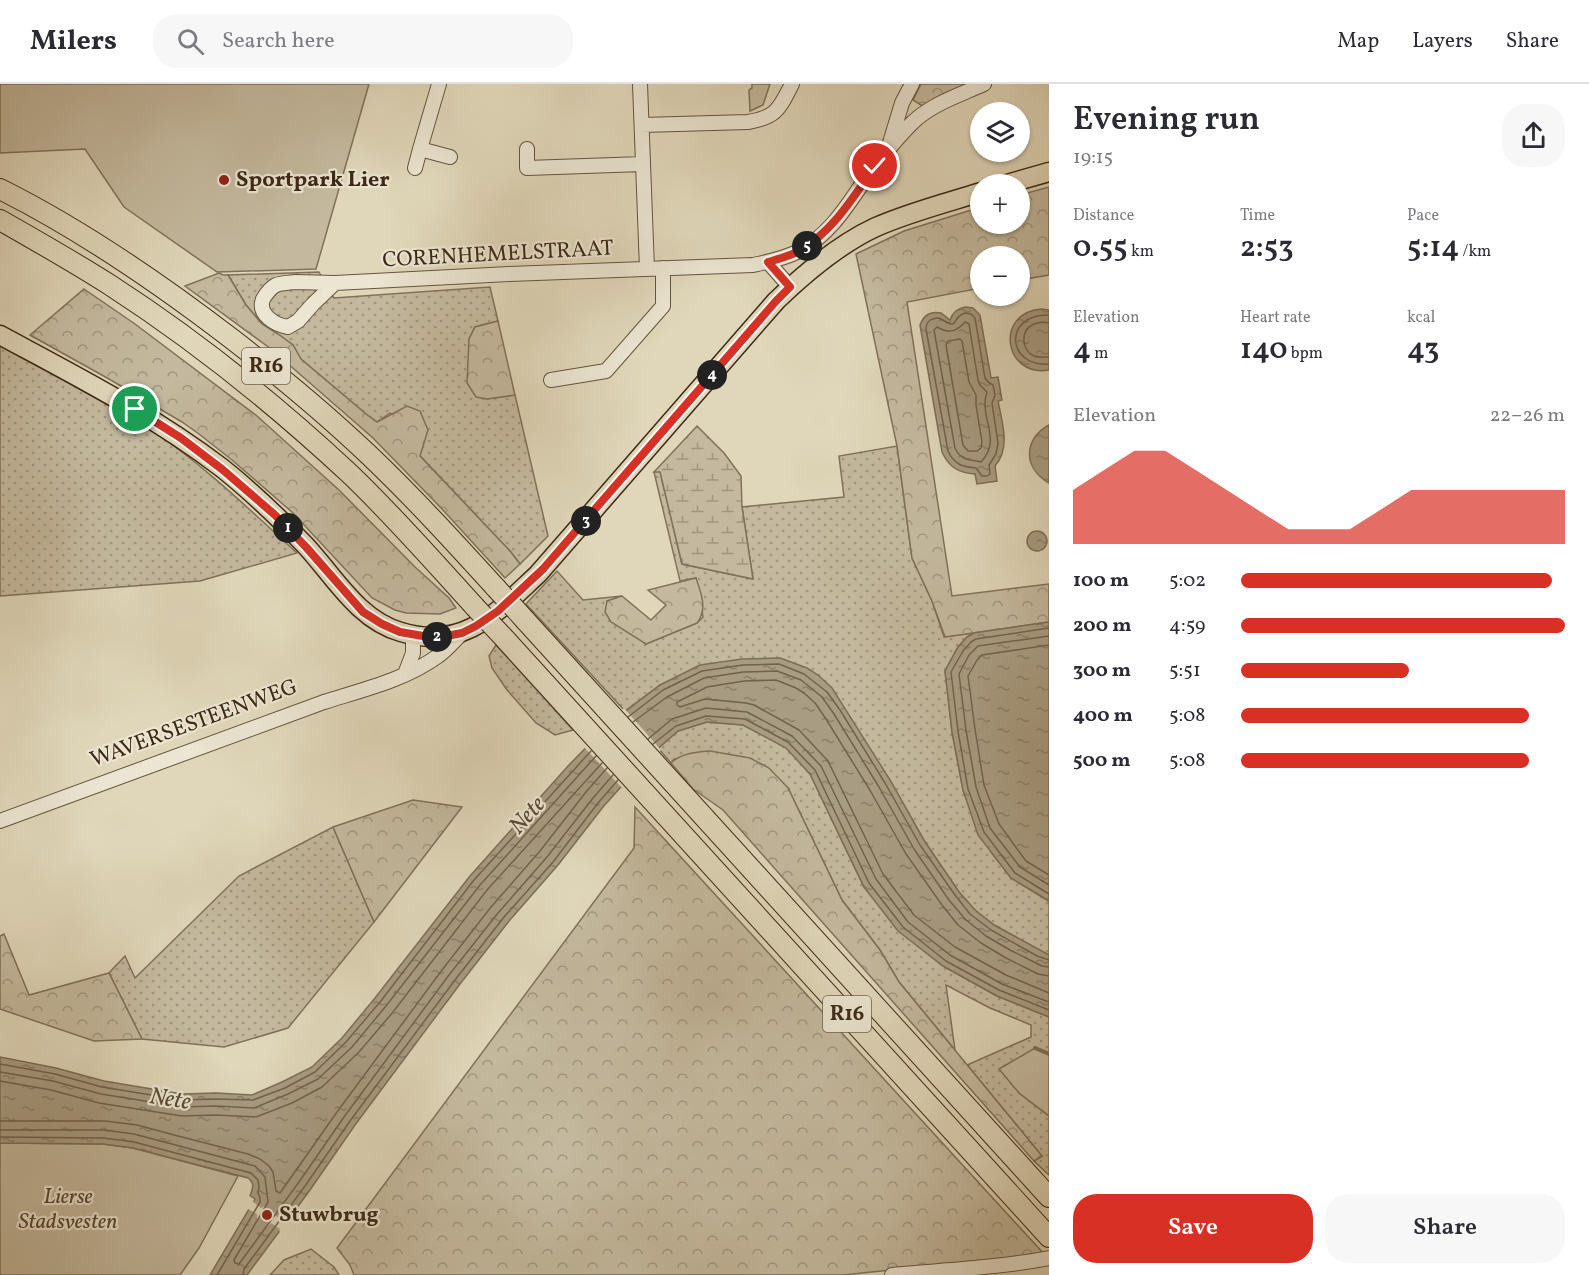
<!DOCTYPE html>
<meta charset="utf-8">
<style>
:root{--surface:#fff;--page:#f7f7f7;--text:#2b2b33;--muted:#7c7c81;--line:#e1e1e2;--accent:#d93025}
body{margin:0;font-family:Vollkorn,serif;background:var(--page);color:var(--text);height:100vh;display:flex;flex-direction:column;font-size:22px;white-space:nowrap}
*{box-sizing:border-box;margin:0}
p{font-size:20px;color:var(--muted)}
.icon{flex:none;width:33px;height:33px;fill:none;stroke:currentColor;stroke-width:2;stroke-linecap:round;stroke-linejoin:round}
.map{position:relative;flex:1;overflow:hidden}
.drawer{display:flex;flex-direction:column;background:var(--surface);width:540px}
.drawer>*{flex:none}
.buttons{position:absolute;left:970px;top:18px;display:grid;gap:12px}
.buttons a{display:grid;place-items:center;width:60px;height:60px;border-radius:50%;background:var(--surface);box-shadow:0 2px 4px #0004;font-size:30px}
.pin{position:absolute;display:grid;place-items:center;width:51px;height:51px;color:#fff;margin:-26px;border:3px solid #fff;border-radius:50%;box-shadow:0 2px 6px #0007}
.km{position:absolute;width:30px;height:30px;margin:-15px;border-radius:50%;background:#222;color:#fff;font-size:16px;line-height:30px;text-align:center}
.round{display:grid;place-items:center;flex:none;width:63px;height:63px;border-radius:24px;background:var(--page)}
.head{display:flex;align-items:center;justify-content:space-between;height:102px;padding:0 24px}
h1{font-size:33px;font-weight:600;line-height:45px}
.stats{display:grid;grid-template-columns:repeat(3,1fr);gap:9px;height:102px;padding:6px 24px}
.stats div{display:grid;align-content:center}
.stats b{font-size:30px;font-weight:600}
.stats small{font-size:16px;font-weight:400}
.stats p{font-size:16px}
.chart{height:168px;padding:12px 24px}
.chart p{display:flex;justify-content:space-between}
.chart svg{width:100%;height:108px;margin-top:6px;fill:var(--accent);opacity:.7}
.primary-button{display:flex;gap:12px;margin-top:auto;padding:12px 24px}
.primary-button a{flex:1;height:69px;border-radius:24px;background:var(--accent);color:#fff;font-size:24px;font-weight:600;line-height:69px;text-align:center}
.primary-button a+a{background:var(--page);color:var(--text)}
ul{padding:0 24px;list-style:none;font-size:20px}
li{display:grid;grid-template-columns:96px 72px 1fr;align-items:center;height:45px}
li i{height:15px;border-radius:8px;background:var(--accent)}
header{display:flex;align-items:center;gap:36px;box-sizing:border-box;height:84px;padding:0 30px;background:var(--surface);border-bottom:2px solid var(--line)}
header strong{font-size:28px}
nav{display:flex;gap:33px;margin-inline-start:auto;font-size:21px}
.search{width:420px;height:54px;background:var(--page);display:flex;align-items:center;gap:15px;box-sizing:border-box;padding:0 21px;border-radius:24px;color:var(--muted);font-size:22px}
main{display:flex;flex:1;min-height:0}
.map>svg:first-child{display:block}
</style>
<header>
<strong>Milers</strong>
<div class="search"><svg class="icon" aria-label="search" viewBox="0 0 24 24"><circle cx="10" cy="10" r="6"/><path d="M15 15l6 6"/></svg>Search here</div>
<nav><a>Map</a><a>Layers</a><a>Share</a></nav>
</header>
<main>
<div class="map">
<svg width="1049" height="1191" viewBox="0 0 1049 1191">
<defs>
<pattern id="grass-dots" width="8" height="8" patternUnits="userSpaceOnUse" patternTransform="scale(1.5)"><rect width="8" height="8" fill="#c4b99e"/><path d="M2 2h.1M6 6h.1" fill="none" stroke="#a09680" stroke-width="1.8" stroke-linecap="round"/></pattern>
<pattern id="forest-crowns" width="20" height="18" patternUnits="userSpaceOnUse" patternTransform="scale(1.5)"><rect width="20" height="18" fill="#c4b99e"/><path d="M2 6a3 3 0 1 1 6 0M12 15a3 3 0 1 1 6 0" fill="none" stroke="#a09680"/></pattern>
<pattern id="wetland-marsh" width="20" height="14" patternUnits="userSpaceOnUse" patternTransform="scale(1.5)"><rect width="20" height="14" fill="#c4b99e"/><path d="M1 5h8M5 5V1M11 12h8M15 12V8" fill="none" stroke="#a09680"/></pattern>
<pattern id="water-ripples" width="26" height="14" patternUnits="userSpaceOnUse" patternTransform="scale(1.5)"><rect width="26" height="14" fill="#a89c82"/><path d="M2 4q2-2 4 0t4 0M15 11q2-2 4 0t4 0" fill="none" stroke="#8a7f69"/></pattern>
</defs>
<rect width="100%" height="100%" fill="#e0d7ba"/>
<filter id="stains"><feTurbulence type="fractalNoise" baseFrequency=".00333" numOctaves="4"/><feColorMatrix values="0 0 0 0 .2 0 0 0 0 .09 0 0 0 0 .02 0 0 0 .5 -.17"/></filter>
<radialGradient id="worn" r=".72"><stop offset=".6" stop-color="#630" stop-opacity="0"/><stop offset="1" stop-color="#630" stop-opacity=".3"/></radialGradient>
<path fill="url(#grass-dots)" stroke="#80715a" stroke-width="1.5" d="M319,188L334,214L490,203L498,237L475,243L469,255L487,315L515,311L548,452L520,480L510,467L420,372L390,329L377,338L366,330L301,275L293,261L278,250L262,240L246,221L228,191Z
M0,261C51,288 103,314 151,346C204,381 250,426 297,469L200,497L0,512Z
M897,362L912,474L932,517L944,553L974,549L967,553L958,563L945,587L952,648L963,706L991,768L1011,794L1049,817V871L994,841L975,826L959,808L925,758L890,696L660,601L625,627L526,520L557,487L583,516L622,512L607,517L646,560L697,539L703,533L696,494L680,497L654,388L660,387L682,480L753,495L742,423L844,413L839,372Z
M496,561L573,646L555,651L536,639L507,606L492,584L489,572Z
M707,638L743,641L786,663L810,690L864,803L943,882L997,912L1049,933V970L1035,964L1019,1009L1049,1032V1091L1034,1077L1042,1072L967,981L1031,953V941L990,924L946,901L955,966L899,898L880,866L842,816L788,704L674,675L671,679L658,664L678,647Z
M333,743L374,838L288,944L224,963L142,955L109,889L125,872L135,894L239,792Z
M311,1165L334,1183L339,1191H270L284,1176Z"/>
<path fill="url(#forest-crowns)" stroke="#80715a" stroke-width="1.5" d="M921,0H975L924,23L913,16Z
M1049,103V191L1020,196V172H981V204L907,218L952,512L1049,500V538L945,553L932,517L912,474L897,362L856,170L904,147L981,123V140H1020V111Z
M219,189L223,191H228L246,221L262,240L278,250L293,261L301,275L366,330L377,338L407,322L420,327L428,346L420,372L510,467L520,480L505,494L443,426L373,354L271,265L185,202Z
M84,205L135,240L257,332L339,406L415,483L449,514L456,524L440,530L406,529L395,526L372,514L293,429L232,376L199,350L182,338L109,295L30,251Z
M498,237L515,311L487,315L476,313L467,299L469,255L475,243Z
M696,494C701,509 708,525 697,539L646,560L611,538L605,528L607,517L622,512L651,536L666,521L648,506Z
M710,667L750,674L769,684L788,704L842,816L880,866L899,898L1042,1072L1034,1077L723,726L693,705L671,679C681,669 697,668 710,667Z
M413,716L462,723L374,838L333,743Z
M635,723L1044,1170L843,1191H354L350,1181L337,1164L634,764Z
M4,850L29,911L109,889L142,955L94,957L0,925V852Z"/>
<path fill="url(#wetland-marsh)" stroke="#80715a" stroke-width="1.5" d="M697,342L724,369L741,392L742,423L753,495L682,480L660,388H654Z"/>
<path fill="#c4b99e" stroke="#80715a" stroke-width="1.5" d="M0,0H369L316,185L217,188L124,123L85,65L0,69Z
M752,0H770L763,21L750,27L749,6L752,4Z
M1035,964L1049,970V1032L1019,1009L999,985Z
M0,1059L103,1060L133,1064L238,1092L199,1164L180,1191H0Z"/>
<path fill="url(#water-ripples)" stroke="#7d6e56" stroke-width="1.5" d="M965,223L973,224L980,231L991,294L998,293L1002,316L998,317C1002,338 1011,364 995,382L997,397L977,400L975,390C958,389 949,383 942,368L920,241C924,231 930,227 941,229L950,236C953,228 957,225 965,223Z
M1041,225L1049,226V286C1004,294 994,229 1041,225Z
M1049,341V399C1023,384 1023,355 1049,341Z
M1027 457a10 10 0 1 1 20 0a10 10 0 1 1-20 0Z
M1049,538V817L1011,794L978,751L963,706L952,648L945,587L958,563L967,553L974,549Z
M780,574L807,584L818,591L832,604L890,696L925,758L959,808L975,826L994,841L1049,871V933L997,912L943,882L898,847L864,803L810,690L786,664L743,641L707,638L678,647L645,676L603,723L558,781L509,837L460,900L355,1041L310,1106L247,1191H210L255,1115L250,1112C253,1104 255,1100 248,1094L133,1064L103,1060L0,1059V973L56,984L104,997L182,1010L216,1009L252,1011L282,998L312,983L342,954L375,914L470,792L568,682L610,639L660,601L700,581L742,575Z"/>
<path fill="#e0d7ba" d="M624,624L661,666L647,678L623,705L583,662L608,637Z
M247,1111L254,1115L253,1118L261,1124L265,1122L266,1123L265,1126L272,1130L276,1128V1132L284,1138L286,1135L291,1138L282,1149L279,1147L280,1145L271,1139L268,1142V1137L261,1133L257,1135V1130L248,1125L246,1127L244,1126L251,1116L248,1113Z"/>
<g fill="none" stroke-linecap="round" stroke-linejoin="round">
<path stroke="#72624c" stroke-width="1.5" d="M965,229L971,230L975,234L985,294L988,298L993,301L995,311L992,319L998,359L996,370L989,381L990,390L987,392H982L976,384C962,383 954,380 948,367L926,245C926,238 931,234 939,234C962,248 949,234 965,229Z
M1049,231C1003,230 1006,283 1049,280
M965,238L969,240L978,296L980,301L987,308C978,333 1003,355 981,378C969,375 961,377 955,364L934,246L937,243C949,250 956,248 965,238Z
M1049,239C1044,238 1039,238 1034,240C1020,246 1021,266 1034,272C1039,274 1044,273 1049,273
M960,255L962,257L969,298L976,311V321L982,358L981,364L977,367H968L963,361L946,261L948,257Z
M1049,544L976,555L971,558L963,567L951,588L958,647L968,705L984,748L996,764L1015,789L1049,810
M1049,552L978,562L969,571L959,590L966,646L976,703L990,744L1020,783L1049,801
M1049,561L982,571L977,576L968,592L975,645L984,701L999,740L1026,777L1049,791
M628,633L663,606L702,587L743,581L779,580L804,590L827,608L840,626L885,699L920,761L955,811L970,830L991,846L1037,872L1049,876
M633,638L667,613L704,594L743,588L777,587L801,596L822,613L834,630L879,703L914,765L949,816L965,835L986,852L1010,866L1042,882L1049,883
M648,655L672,635L706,624L747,628L792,652L821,682L876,795L908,838L950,871L1002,900L1049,918
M653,660L676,642L706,632L745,635L788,658L815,686L869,799L903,843L946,877L999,906L1049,926
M1049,892L1038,890L1006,874L981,859L958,841L942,821L906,770L871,708L826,635L815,619L804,609L796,604L776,596L744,597L707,603L677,618V621L680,623L705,615L746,619L754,621L799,646L828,677L883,790L914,831L955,863L1006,891L1049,909
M0,980L55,990L102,1003L182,1016L216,1015L253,1016L285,1004L315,988L346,958L380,918L474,796L591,667
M0,988L53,997L101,1010L182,1023L216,1022L254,1024L288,1010L318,995L352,963L386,922L480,801L596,672
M0,997L51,1006L99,1019L182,1032L216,1031L256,1033L292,1019L322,1003L359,968L393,928L487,806L602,679
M0,1037H105L137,1041L178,1052L248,1070L260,1075L269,1082L273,1088L276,1107L280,1109L337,1028L442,886L491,823L540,767L586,708L607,684
M0,1046H104L134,1050L255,1082L265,1093L268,1118L234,1176L235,1179L239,1180L299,1098L344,1033L449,891L498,829L547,773L593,714L613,691
M0,1053L104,1054L134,1058L251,1089L258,1096L259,1103L258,1109L260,1114V1118L217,1191
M243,1191L244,1185L305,1102L350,1037L455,896L504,833L553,778L598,719L618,696"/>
<path stroke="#7d6e56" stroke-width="4" d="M1035,964L1049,970"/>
<defs>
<path id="minor" d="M439,0L420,65L450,73
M640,0L647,185
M642,41L748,38C777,33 779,25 792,0
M889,62L902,19L912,0
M527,65V84L643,80
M415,84L420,65
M768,178L790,203
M294,198L335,199L313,220L298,237L288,243C276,241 257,231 263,215C266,210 270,204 276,201C281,199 289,199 294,198Z
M335,199L509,190L753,181C767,178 783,175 797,168C832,151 851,115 873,84C885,69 898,53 912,39C931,20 960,11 984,0
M551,296L606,287L663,222V184
M405,590L413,569V551
M0,737L324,618C362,606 405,596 438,572C447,566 454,557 462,549
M892,1191C945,1186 997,1184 1049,1174"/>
<path id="major" d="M1007,100L1049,88
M0,251C76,292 153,331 222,384C251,407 279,434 305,461C334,492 358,536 401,548C464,567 496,529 538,490L776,217C806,188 839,160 876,143C910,128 946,119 981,108"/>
<path id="highway" d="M0,105C82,146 159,199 232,255C280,292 327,331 370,372C414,414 455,459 496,504
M0,136C37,157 74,178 110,201C195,256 276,321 350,390C394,432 434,478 475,523
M525,536L1049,1113
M505,555L1049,1153"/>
</defs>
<use href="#minor" stroke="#65543e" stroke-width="16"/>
<use href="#major" stroke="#3c2915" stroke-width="21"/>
<use href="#highway" stroke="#3c2915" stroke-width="22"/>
<use href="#minor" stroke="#ebe5d2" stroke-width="14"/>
<use href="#major" stroke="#e0d7ba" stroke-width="18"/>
<use href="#highway" stroke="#e0d7ba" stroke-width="20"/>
<defs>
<path id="highway-bridge" d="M496,504L525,536
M475,523L505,555"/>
</defs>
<use href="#highway-bridge" stroke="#3c2915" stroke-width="22" stroke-linecap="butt"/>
<use href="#highway-bridge" stroke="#e0d7ba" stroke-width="20"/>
</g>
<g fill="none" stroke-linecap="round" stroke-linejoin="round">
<defs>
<path id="route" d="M135,325L181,354L223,386L275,431L306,463L363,528L382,540L400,548L423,552L441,553L462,549L476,542L498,527L543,485L776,217L790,203L768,178C778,175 790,172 799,167C833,147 853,114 875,82"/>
</defs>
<use href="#route" stroke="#fff" stroke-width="12"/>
<use href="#route" stroke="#d93025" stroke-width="8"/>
</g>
<g fill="#8f2418" stroke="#ebe5d2" stroke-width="2">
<circle cx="224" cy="96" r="6"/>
<circle cx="267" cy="1131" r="6"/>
</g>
<g text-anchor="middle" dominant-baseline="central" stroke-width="4.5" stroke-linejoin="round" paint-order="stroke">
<g fill="#ebe5d2" stroke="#70614e" stroke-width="1.5">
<rect x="242" y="264" width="48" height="36" rx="4.5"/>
<rect x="823" y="912" width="48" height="36" rx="4.5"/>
</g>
<g font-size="21" font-weight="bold" fill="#3c2915">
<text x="266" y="282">R16</text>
<text x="847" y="930">R16</text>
</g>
<g font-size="22" font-weight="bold" fill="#3c2915" stroke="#ebe5d2" text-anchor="start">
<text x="236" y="96">Sportpark Lier</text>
<text x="279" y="1131">Stuwbrug</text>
</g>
<g font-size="22" fill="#3c2915" stroke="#ebe5d2">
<text transform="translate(498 171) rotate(-3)">CORENHEMELSTRAAT</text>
<text transform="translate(194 640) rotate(-20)">WAVERSESTEENWEG</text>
</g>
<g font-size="22" font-style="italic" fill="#574630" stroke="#ebe5d2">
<text x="68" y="1113">Lierse<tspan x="68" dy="25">Stadsvesten</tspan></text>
</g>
<g font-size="24" font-style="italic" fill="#5c4c36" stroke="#ebe5d2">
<text transform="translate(528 732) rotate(-48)">Nete</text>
<text transform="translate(170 1016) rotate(9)">Nete</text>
</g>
</g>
<rect width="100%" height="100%" filter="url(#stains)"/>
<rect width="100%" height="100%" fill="url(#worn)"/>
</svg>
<div class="buttons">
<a><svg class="icon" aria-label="layers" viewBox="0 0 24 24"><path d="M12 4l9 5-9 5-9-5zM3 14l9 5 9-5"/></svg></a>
<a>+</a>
<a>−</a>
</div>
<div class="pin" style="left:135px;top:325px;background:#1e9e55"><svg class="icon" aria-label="arrive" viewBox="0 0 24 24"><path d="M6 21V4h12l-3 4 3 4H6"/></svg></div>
<div class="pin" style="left:875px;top:82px;background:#d93025"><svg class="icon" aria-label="check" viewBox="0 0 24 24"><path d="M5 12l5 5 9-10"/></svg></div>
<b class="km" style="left:288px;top:444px">1</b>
<b class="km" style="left:437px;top:553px">2</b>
<b class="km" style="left:586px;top:437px">3</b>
<b class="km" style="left:712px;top:291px">4</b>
<b class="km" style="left:807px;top:162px">5</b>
</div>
<section class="drawer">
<div class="head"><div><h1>Evening run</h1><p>19:15</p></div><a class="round"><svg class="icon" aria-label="share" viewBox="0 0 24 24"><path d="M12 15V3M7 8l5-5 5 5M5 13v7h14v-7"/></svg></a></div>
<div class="stats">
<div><p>Distance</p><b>0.55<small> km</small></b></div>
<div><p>Time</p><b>2:53</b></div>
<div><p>Pace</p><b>5:14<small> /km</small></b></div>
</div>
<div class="stats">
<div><p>Elevation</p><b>4<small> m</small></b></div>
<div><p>Heart rate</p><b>140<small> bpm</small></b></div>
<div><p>kcal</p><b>43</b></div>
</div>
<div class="chart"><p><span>Elevation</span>22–26 m</p>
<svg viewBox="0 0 160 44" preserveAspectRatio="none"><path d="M0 44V22L10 14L20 6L30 6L40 14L50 22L60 30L70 38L80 38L90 38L100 30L110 22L120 22L130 22L140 22L150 22L160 22V44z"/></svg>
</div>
<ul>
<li><b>100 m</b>5:02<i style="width:96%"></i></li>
<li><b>200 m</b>4:59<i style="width:100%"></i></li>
<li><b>300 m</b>5:51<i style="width:52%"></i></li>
<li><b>400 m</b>5:08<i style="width:89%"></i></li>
<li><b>500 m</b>5:08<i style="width:89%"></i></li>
</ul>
<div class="primary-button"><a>Save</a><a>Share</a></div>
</section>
</main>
